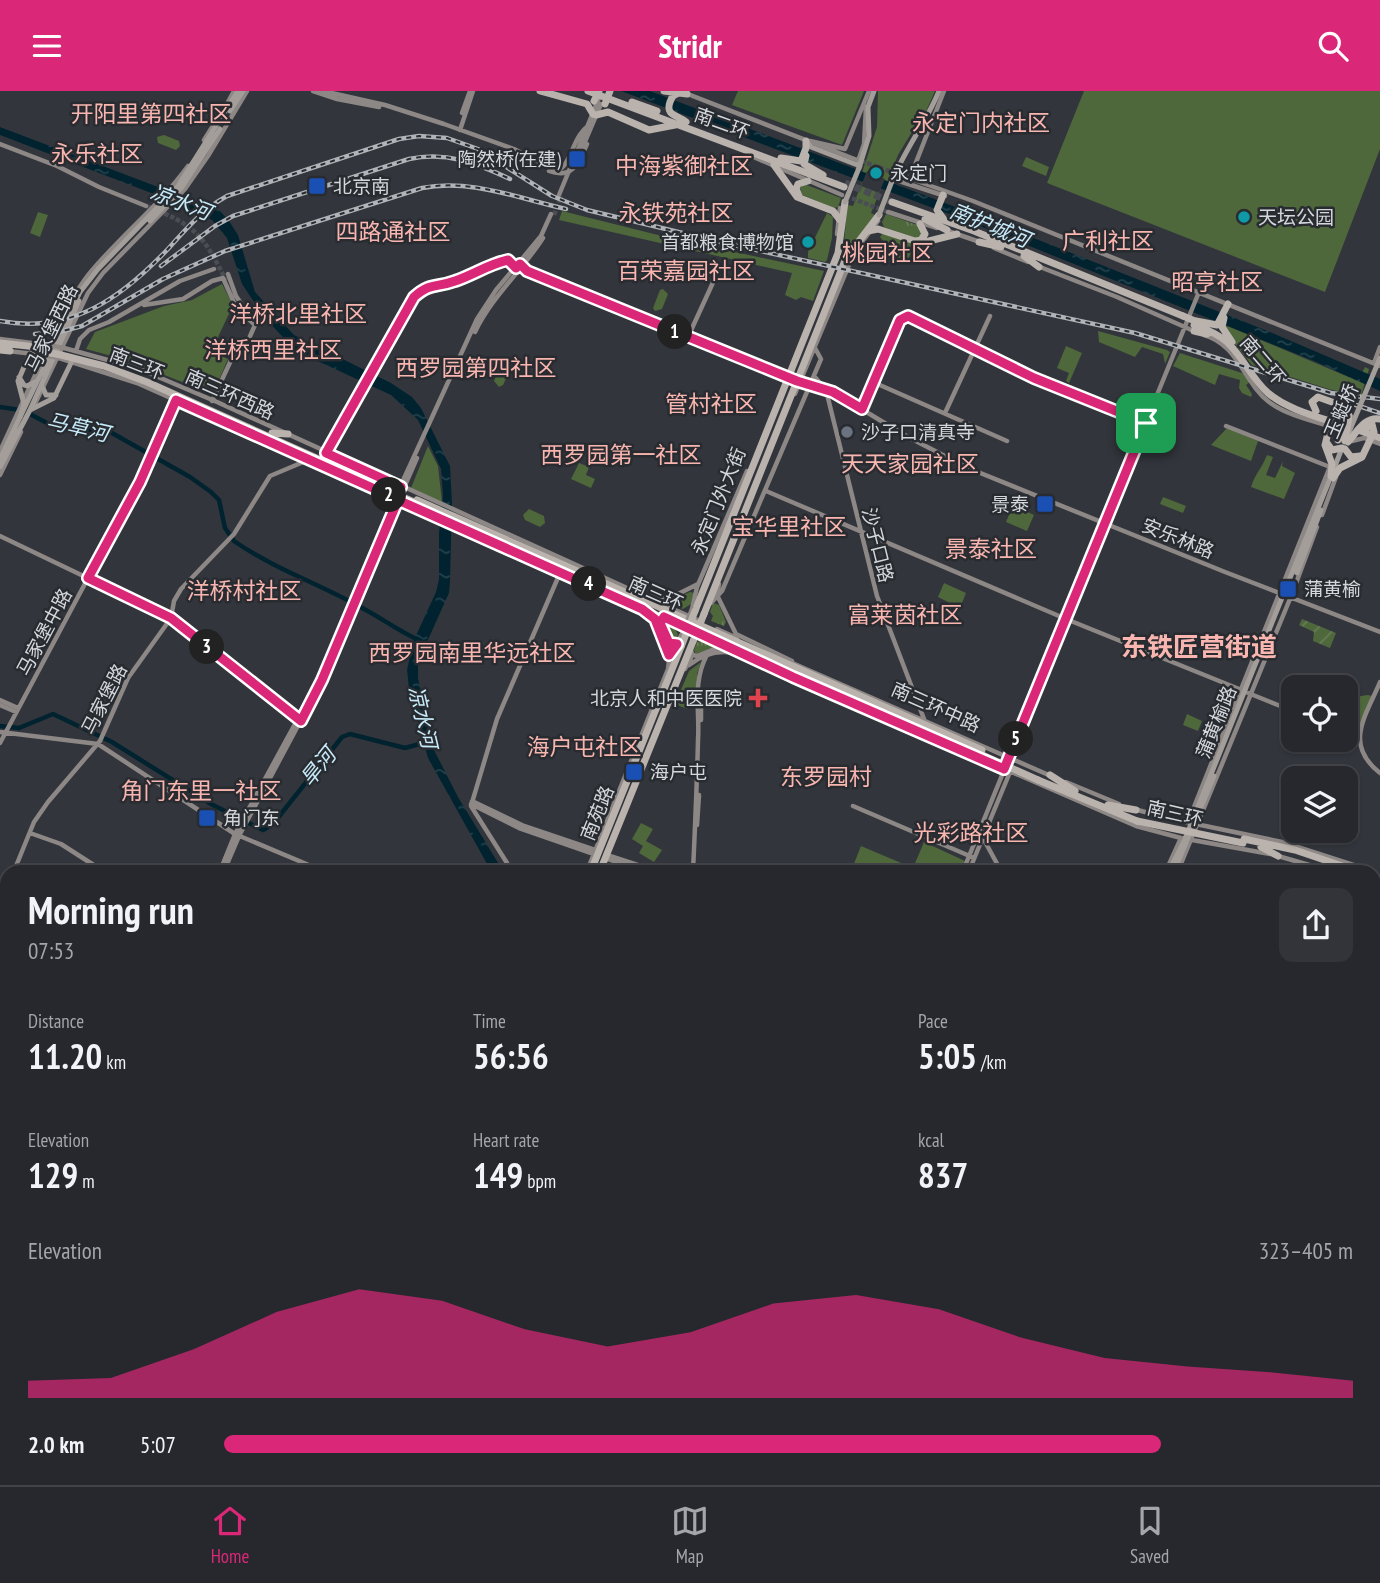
<!DOCTYPE html>
<meta charset="utf-8">
<style>
:root{--surface:#26282d;--page:#323439;--text:#f1f3f6;--muted:#a4a6aa;--line:#424449;--accent:#db2777}
body{margin:0;font-family:"PT Sans Narrow","Noto Sans SC",sans-serif;background:var(--page);color:var(--text);height:100vh;display:flex;flex-direction:column;font-size:26px;white-space:nowrap}
*{box-sizing:border-box;margin:0}
p{font-size:23px;color:var(--muted)}
.icon{flex:none;width:38px;height:38px;fill:none;stroke:currentColor;stroke-width:2;stroke-linecap:round;stroke-linejoin:round}
.map{position:relative;flex:1;overflow:hidden}
.details{position:absolute;left:0px;top:774px;width:1381px;height:621px;display:flex;flex-direction:column;background:var(--surface);border-radius:21px 21px 0 0;box-shadow:0 2px 5px #0004,0 0 0 2px var(--line)}
.details>*{flex:none}
.buttons{position:absolute;left:1281px;top:584px;display:grid;gap:14px}
.buttons a{display:grid;place-items:center;width:77px;height:77px;border-radius:14px;background:var(--surface);box-shadow:0 2px 5px #0004,0 0 0 2px var(--line);font-size:35px}
.pin{position:absolute;display:grid;place-items:center;width:60px;height:60px;color:#fff;margin:-30px;border-radius:14px;box-shadow:0 4px 10px #0006}
.km{position:absolute;width:35px;height:35px;margin:-18px;border-radius:50%;background:#222;color:#fff;font-size:19px;line-height:35px;text-align:center}
.round{display:grid;place-items:center;flex:none;width:74px;height:74px;border-radius:14px;background:var(--page)}
.head{display:flex;align-items:center;justify-content:space-between;height:119px;padding:0 28px}
h1{font-size:38px;font-weight:700;line-height:52px}
.figures{display:grid;grid-template-columns:repeat(3,1fr);gap:10px;height:119px;padding:7px 28px}
.figures div{display:grid;align-content:center}
.figures b{font-size:35px;font-weight:700}
.figures small{font-size:19px;font-weight:400}
.figures p{font-size:19px}
.chart{height:196px;padding:14px 28px}
.chart p{display:flex;justify-content:space-between}
.chart svg{width:100%;height:126px;margin-top:7px;fill:var(--accent);opacity:.7}
ul{padding:0 28px;list-style:none;font-size:23px}
li{display:grid;grid-template-columns:112px 84px 1fr;align-items:center;height:52px}
li i{height:18px;border-radius:9px;background:var(--accent)}
header{display:flex;justify-content:space-between;align-items:center;height:91px;padding:0 28px;background:var(--accent);color:#fff;font-size:32px;font-weight:700}
.tabs{display:flex;justify-content:space-around;align-items:center;height:98px;border-top:2px solid var(--line);background:var(--surface);font-size:19px;color:var(--muted)}
.tabs a{display:grid;justify-items:center;gap:4px}
.tabs .current{color:var(--accent)}
.map>svg:first-child{display:block}
</style>
<header><svg class="icon" aria-label="menu" viewBox="0 0 24 24"><path d="M4 6h16M4 12h16M4 18h16"/></svg>Stridr<svg class="icon" aria-label="search" viewBox="0 0 24 24"><circle cx="10" cy="10" r="6"/><path d="M15 15l6 6"/></svg></header>
<div class="map">
<svg width="1380" height="1394" viewBox="0 0 1380 1394">
<defs>
<pattern id="grass-tufts" width="24" height="20" patternUnits="userSpaceOnUse" patternTransform="scale(1.75)"><rect width="24" height="20" fill="#4e673b"/><path d="M3 7l-1-3M5 7V3M7 7l1-3M15 17l-1-3M17 17v-4M19 17l1-3" fill="none" stroke="#677c57"/></pattern>
<pattern id="garden-furrows" width="10" height="10" patternUnits="userSpaceOnUse" patternTransform="scale(1.75)"><rect width="10" height="10" fill="#4e673b"/><path d="M-1 1l2-2M0 10L10 0M9 11l2-2" fill="none" stroke="#677c57"/></pattern>
<pattern id="water-ripples" width="26" height="14" patternUnits="userSpaceOnUse" patternTransform="scale(1.75)"><rect width="26" height="14" fill="#00232f"/><path d="M2 4q2-2 4 0t4 0M15 11q2-2 4 0t4 0" fill="none" stroke="#24424d"/></pattern>
</defs>
<rect width="100%" height="100%" fill="#32363c"/>
<path fill="url(#grass-tufts)" d="M804,93L841,107L838,116L834,117L802,104L800,97Z
M886,123L920,135L923,142L918,148L884,136L882,131Z
M690,501L694,502L691,513L683,518L672,514L673,508Z
M713,512L719,514L726,531L724,535L711,530L713,525L710,521Z
M663,528L677,533L676,540L678,543L675,551L669,550L662,531Z
M705,546L716,551L715,556L696,563L694,559L697,551L701,550Z"/>
<path fill="#4e673b" d="M738,0H864L842,54L732,14Z
M878,0H935L921,32L918,31L898,64L887,91L884,90L871,122L875,124L842,167C845,151 845,132 848,114L853,115L865,83L862,82L877,36Z
M1084,0H1380V58L1325,201L1047,92Z
M164,44L179,50L180,55L176,59L158,52L157,46Z
M1026,66L1049,76L1046,85L1022,75Z
M562,120L678,149L824,180L813,210L801,206L796,209L785,204L792,182L559,129Z
M38,121L48,124L40,146L30,142Z
M827,122L833,126L832,147L827,169L825,171L808,167V161Z
M883,142L929,156L926,165L916,160L911,162L906,173L892,162L880,146Z
M222,193L233,214L211,261L228,268L213,303L126,269L86,258L95,241L164,215L192,209Z
M663,198L668,203L662,218L655,220L653,217L660,199Z
M1223,233L1358,290L1365,276L1369,278L1361,305L1332,299L1252,274L1225,241Z
M1098,240L1167,259L1170,261L1165,273L1163,263L1142,256L1135,266L1099,251Z
M1066,255L1082,262L1069,292L1066,290L1069,282L1057,277Z
M1180,262L1245,283L1250,291L1246,294L1252,303L1251,306L1242,302L1239,297L1240,289L1219,283L1215,294L1173,275Z
M501,273H507L510,279L503,294L499,296L494,290Z
M1227,337L1258,350L1251,370L1211,354Z
M428,355L438,375L442,411L411,397Z
M1267,364L1273,366L1266,384L1275,387L1283,370L1282,375L1295,382L1284,408L1251,396C1255,383 1262,377 1267,364Z
M579,372L589,376L586,384L595,388L591,397L571,388Z
M1163,406L1186,415L1183,422L1160,413Z
M1014,412L1015,415L1034,424L1027,440L1006,431Z
M529,418L544,425L545,432L540,436L525,429L523,424Z
M944,492L966,502L960,517L938,506Z
M1173,543L1190,549L1184,565L1167,559Z
M701,571L697,583V610L691,609L687,618L675,613L689,580Z
M1368,604L1372,605L1360,635L1353,641L1346,638V607Z
M1187,623L1202,630L1198,640L1183,634Z
M641,732L653,738L646,750L662,759L654,771L639,762L643,755L632,748Z
M924,751L965,770L961,780H851L861,755L913,777Z
M0,1194L7,1196V1245H0Z
M455,1388H507L501,1394H462Z
M523,1388H536L535,1391L538,1393L540,1388H651L663,1394H601L594,1388L588,1394H533Z
M736,1388H814L831,1394H737Z
M921,1388H946L960,1394H923Z"/>
<path fill="url(#garden-furrows)" d="M1302,528L1336,542L1330,557L1313,550L1314,541L1299,534Z"/>
<path fill="url(#water-ripples)" d="M621,0H650L966,120L1270,241L1380,288V300L1314,270L965,129Z
M0,36L195,110L203,111L220,120L229,130L238,144L255,201L294,244L391,292L412,306L421,317L450,375L452,412L450,491L449,502L418,571V587L434,659L458,706L503,780H491L428,667L409,598L407,579L413,551L436,501L439,488V442L443,404L441,378L418,329L391,304L296,260L264,226L242,193L227,147L212,129L159,105L0,44Z"/>
<path fill="#32363c" d="M867,80L885,88L879,102L861,95Z"/>
<g fill="none" stroke-linecap="round" stroke-linejoin="round">
<path stroke="#00232f" stroke-width="4.5" d="M0,316L20,319
M28,322L47,332L112,342L190,386L211,401L219,409L225,437L234,450C274,478 322,494 364,518C383,528 400,541 421,550
M0,635L19,637L53,623L112,651L211,713L263,739L273,733L342,646L350,643L405,657L427,651"/>
<path stroke="#4a4e54" stroke-width="4.5" stroke-dasharray="4.5 2" stroke-linecap="butt" d="M861,70L903,85
M846,105L888,121
M146,115C194,133 204,144 226,190
M554,124L561,105"/>
<path stroke="#4a4e54" stroke-width="7" stroke-dasharray="7 3.5" stroke-linecap="butt" d="M845,92L892,111"/>
<path stroke="#8d8785" stroke-width="4.5" d="M313,0L337,8L379,16
M323,0L385,14L444,33L514,58L556,80C572,75 571,48 588,35
M685,2L857,69
M223,20L234,0
M462,22L470,0
M460,39L473,0
M204,49L216,30
M810,50L845,58L869,0
M0,53L57,75L99,96L146,115
M749,64L842,104
M578,67L601,13
M857,73L864,53L866,16
M903,85L973,110L1380,275
M893,88L945,105
M931,93L915,86L913,79L944,0
M559,104L599,7
M888,121L937,137
M945,139L980,151
M837,143L840,117
M859,155L878,130
M994,157L1028,171
M520,173L527,180L800,292L833,301L908,346L968,377L1225,481L1380,541
M1040,176L1117,206L1196,241
M228,183L236,205L253,230
M223,187L236,216L255,234
M422,203L443,194
M144,214L183,208L212,190L223,187
M475,241C492,205 522,180 543,147
M1204,244C1238,253 1244,292 1269,311C1288,325 1314,330 1336,337L1340,341
M688,246L716,185
M0,248L48,254
M49,255C61,230 72,205 89,183C120,145 159,115 188,75
M64,257L137,277L217,311L702,531
M8,260L43,264
M76,260L80,248L89,239L109,231L180,190L214,178
M59,267L137,292L487,448
M1374,272L1380,256
M814,285L826,299L877,505L924,628
M873,291L1007,350
M795,303L854,162
M212,310L233,265L247,252L255,234
M34,315L88,202L103,182L185,98L208,65L247,0
M862,318L900,229L904,225H908L1034,287L1146,332
M945,322L990,225
M1226,335L1330,376
M1352,350L1364,347L1380,353
M0,360L45,263
M326,362L413,207L426,197L438,192L452,191L504,169H508L516,177
M330,364L379,272
M0,384L21,341
M766,400L1066,528L1244,600
M1322,424L1336,386
M0,445L171,527L300,630
M498,453L554,478
M377,458L417,367
M568,485L590,492L761,570
M719,493L717,504L736,543L792,570
M650,505L670,507L698,493
M711,512L722,500L821,268L815,257
M692,518L697,496L747,380
M717,538L737,547
M667,548L671,554L677,553
M691,560L693,564L697,565L717,557L718,551
M670,563L682,543
M790,571L1051,685
M689,574C705,562 723,557 742,565
M769,574L944,651
M685,578L691,567V561
M1380,591C1366,625 1343,653 1380,682
M1248,602L1293,620
M701,603V629
M0,609L18,617
M0,614L16,621
M0,641L98,653L235,743L323,780
M1346,641L1358,645
M0,652L136,397L175,308
M961,659L1136,735L1181,747L1270,763
M1066,691L1119,713
M472,710L524,735L595,759
M471,713L519,737L594,763
M853,715L972,766
M1134,718L1167,727L1282,751L1372,780
M1188,731L1329,378
M697,734L699,704
M30,742L61,753L103,780
M983,747L1001,780
M610,765L656,780
M1278,765L1330,780
M608,768L645,780
M320,776L331,780
M14,780L34,731L48,711L100,650L128,587L171,527L174,510L181,498L234,443L270,385L308,369
M220,780L235,743L319,589L395,407L477,228L496,199L541,145L551,123
M224,780L239,745L316,601
M512,780L471,715L497,628L560,482
M587,780L668,578C672,556 660,528 640,517
M693,780C695,737 697,693 698,649C700,620 692,591 707,564
M963,780L1199,201
M969,780L1010,681L1012,667L1047,582
M1166,780L1181,747
M1178,780L1292,503L1317,436
M1374,795L1380,797
M0,815L7,798
M1374,1023L1380,1003
M0,1096L7,1099
M0,1113L7,1116
M1374,1208L1380,1211
M0,1248L7,1247
M657,1388L670,1394
M709,1388L724,1394
M1019,1388L1033,1394
M1149,1388L1153,1394
M263,1394H266
M903,1394L904,1388
M1061,1394L1064,1388
M1064,1394L1067,1388"/>
<path stroke="#a49e9a" stroke-width="5" d="M230,20L243,0
M806,50L811,56L860,75
M859,77L869,45L868,16L874,0
M892,90C905,58 926,32 939,0
M150,130L182,96L220,38
M19,286L24,294L27,295L35,291
M43,297L46,304H56
M24,313L18,290L30,262
M30,319L79,210
M0,368L80,201L98,178L178,95L238,0
M0,376L30,319L54,307L72,270
M1297,482L1321,419
M1169,780L1185,748L1331,385
M1174,780L1214,685
M1374,1223L1380,1226
M1374,1228L1380,1231"/>
<path stroke="#bab2ad" stroke-width="7" d="M540,0L587,13L593,23
M588,0L844,96
M664,0L687,3
M678,2C672,6 673,4 670,11C665,25 678,24 686,31
M632,11L657,20
M596,24L608,21L649,39L675,34
M806,65L804,73L823,84
M781,67L801,70L806,57V50
M774,74L797,106L833,120L840,129
M799,105L796,98L798,93L808,90
M892,111L974,140L1183,225
M943,127L937,119L943,104
M925,128L947,139
M868,140L878,138L921,152L957,143
M916,150L921,149L925,143L920,133
M979,151L1001,156
M1024,165L1039,176
M1224,227L1222,236L1232,251
M1196,230L1217,234L1228,213
M1194,234C1206,238 1218,243 1227,251C1243,266 1252,288 1268,302C1289,320 1323,327 1348,336
M1194,240L1207,243
M0,252L46,257
M0,259L10,260
M61,264L104,275L147,291L372,392
M1316,320L1312,311L1318,306L1343,315L1349,325
M1366,338L1372,333L1374,341
M1358,339L1380,347
M272,342L288,343
M330,364L340,373
M417,409L982,659
M487,448L504,452
M554,475L568,485
M695,520L838,162L845,111
M704,523L846,167L879,124
M757,564L769,574
M829,596L901,628
M933,642L963,659
M1050,684L1075,700
M1038,689L1137,730
M1108,714L1136,719
M1244,748L1295,759L1357,780
M1261,756L1278,765
M591,780L681,556
M600,780L694,548
M1374,786L1380,789
M0,1102L7,1105
M0,1108L7,1111
M676,1388L690,1394
M687,1388L701,1394
M911,1388V1394
M919,1388L920,1394
M345,1394L347,1388
M358,1394L360,1388
M896,1394L900,1388"/>
<defs>
<path id="rail" d="M161,175L215,135L233,125L409,68C447,60 476,72 510,88
M0,230C71,243 120,208 167,159C185,139 203,118 227,105L399,48L419,45L447,47L478,58L552,105L587,119L724,152L1135,242L1331,302L1380,308
M35,243L59,241L82,235L163,188L225,160L422,97C470,87 520,108 566,118
M1353,313L1380,322
M0,1175L7,1176
M518,1388L528,1394
M190,1394L197,1388"/>
</defs>
<use href="#rail" stroke="#b0b3b7" stroke-width="4.5"/>
<use href="#rail" stroke="#282c31" stroke-width="2" stroke-dasharray="5" stroke-linecap="butt"/>
<path stroke="#8d8785" stroke-width="4.5" d="M549,80C573,89 579,71 587,53
M48,254L64,257
M43,264L59,267
M682,543L692,518"/>
<path stroke="#a49e9a" stroke-width="5" d="M845,111L859,77
M879,124L892,90
M20,326L24,313
M1349,341L1380,267
M1333,380L1342,357"/>
<path stroke="#bab2ad" stroke-width="7" d="M594,10L599,0
M605,13L610,0
M1183,225L1195,230
M45,261L61,264
M1330,334L1325,354L1332,373L1331,385
M1338,349L1342,338
M1345,350L1349,325
M1348,351C1357,341 1365,325 1380,328
M1327,352L1332,359L1342,357
M1345,358L1351,366L1360,365
M1333,387L1340,377L1362,366L1371,347
M372,392L416,412
M694,548L704,523
M681,556L695,520
M980,663L1038,689
M1137,730L1243,752"/>
</g>
<g fill="none" stroke-linecap="round" stroke-linejoin="round">
<defs>
<path id="route" d="M508,169L516,177L520,173L527,180L797,290L833,301L862,318L900,229L908,225L1034,287L1146,332L1004,678L793,586L664,526L660,532L669,552L677,553L669,564L655,528L642,518L398,409L322,589L301,630L171,527L88,487L140,391L176,309L395,407L401,396L326,362L414,206C431,191 436,197 455,190C473,184 489,173 508,169Z"/>
</defs>
<use href="#route" stroke="#fff" stroke-width="14"/>
<use href="#route" stroke="#db2777" stroke-width="9"/>
</g>
<g fill="#1a4fb4" stroke="#282c31" stroke-width="2.5">
<rect x="568" y="59" width="18" height="18" rx="3.5"/>
<rect x="308" y="86" width="18" height="18" rx="3.5"/>
<rect x="1036" y="404" width="18" height="18" rx="3.5"/>
<rect x="1279" y="489" width="18" height="18" rx="3.5"/>
<rect x="625" y="672" width="18" height="18" rx="3.5"/>
<rect x="198" y="718" width="18" height="18" rx="3.5"/>
</g>
<g fill="#0f9aa8" stroke="#282c31" stroke-width="2.5">
<circle cx="876" cy="82" r="7"/>
<circle cx="1244" cy="126" r="7"/>
<circle cx="808" cy="151" r="7"/>
</g>
<circle fill="#6b7280" stroke="#282c31" stroke-width="2.5" cx="847" cy="341" r="7"/>
<path fill="#e0444e" stroke="#282c31" stroke-width="2.5" d="M754.5 596.5h7v7h7v7h-7v7h-7v-7h-7v-7h7z"/>
<g text-anchor="middle" dominant-baseline="central" stroke-width="5" stroke-linejoin="round" paint-order="stroke">
<g font-size="19" fill="#d4d7db" stroke="#282c31">
<text transform="translate(722 32) rotate(20)">南二环</text>
<text transform="translate(51 237) rotate(-64)">马家堡西路</text>
<text transform="translate(1263 269) rotate(49)">南二环</text>
<text transform="translate(137 272) rotate(21)">南三环</text>
<text transform="translate(230 303) rotate(24)">南三环西路</text>
<text transform="translate(1341 320) rotate(-67)">玉蜓桥</text>
<text transform="translate(718 410) rotate(-68)">永定门外大街</text>
<text transform="translate(1178 447) rotate(22)">安乐林路</text>
<text transform="translate(878 454) rotate(76)">沙子口路</text>
<text transform="translate(656 502) rotate(24)">南三环</text>
<text transform="translate(44 541) rotate(-62)">马家堡中路</text>
<text transform="translate(104 608) rotate(-63)">马家堡路</text>
<text transform="translate(936 616) rotate(24)">南三环中路</text>
<text transform="translate(1216 631) rotate(-68)">蒲黄榆路</text>
<text transform="translate(597 722) rotate(-68)">南苑路</text>
<text transform="translate(1175 722) rotate(13)">南三环</text>
</g>
<g font-size="19" fill="#d4d7db" stroke="#282c31" text-anchor="start">
<text x="561" y="68" text-anchor="end">陶然桥(在建)</text>
<text x="890" y="82">永定门</text>
<text x="333" y="95">北京南</text>
<text x="1258" y="126">天坛公园</text>
<text x="794" y="151" text-anchor="end">首都粮食博物馆</text>
<text x="861" y="341">沙子口清真寺</text>
<text x="1029" y="413" text-anchor="end">景泰</text>
<text x="1304" y="498">蒲黄榆</text>
<text x="742" y="607" text-anchor="end">北京人和中医医院</text>
<text x="650" y="681">海户屯</text>
<text x="223" y="727">角门东</text>
</g>
<g font-size="21" font-style="italic" fill="#c7ebfa" stroke="#282c31">
<text transform="translate(181 111) rotate(21)">凉水河</text>
<text transform="translate(990 134) rotate(22)">南护城河</text>
<text transform="translate(78 336) rotate(13)">马草河</text>
<text transform="translate(423 626) rotate(77)">凉水河</text>
<text transform="translate(318 676) rotate(-51)">旱河</text>
</g>
<g font-size="23" fill="#f9b5af" stroke="#282c31">
<text x="151" y="22">开阳里第四社区</text>
<text x="981" y="31">永定门内社区</text>
<text x="97" y="62">永乐社区</text>
<text x="684" y="74">中海紫御社区</text>
<text x="676" y="121">永铁苑社区</text>
<text x="393" y="140">四路通社区</text>
<text x="1108" y="149">广利社区</text>
<text x="888" y="161">桃园社区</text>
<text x="686" y="179">百荣嘉园社区</text>
<text x="1217" y="190">昭亨社区</text>
<text x="298" y="222">洋桥北里社区</text>
<text x="273" y="258">洋桥西里社区</text>
<text x="476" y="276">西罗园第四社区</text>
<text x="711" y="312">管村社区</text>
<text x="621" y="363">西罗园第一社区</text>
<text x="910" y="372">天天家园社区</text>
<text x="789" y="435">宝华里社区</text>
<text x="991" y="457">景泰社区</text>
<text x="244" y="499">洋桥村社区</text>
<text x="905" y="523">富莱茵社区</text>
<text x="472" y="561">西罗园南里华远社区</text>
<text x="584" y="655">海户屯社区</text>
<text x="826" y="685">东罗园村</text>
<text x="201" y="699">角门东里一社区</text>
<text x="971" y="741">光彩路社区</text>
</g>
<g font-size="26" font-weight="bold" fill="#f9b5af" stroke="#282c31">
<text x="1199" y="555">东铁匠营街道</text>
</g>
</g>
</svg>
<div class="buttons">
<a><svg class="icon" aria-label="locate" viewBox="0 0 24 24"><circle cx="12" cy="12" r="6"/><path d="M12 2v4M12 18v4M2 12h4M18 12h4"/></svg></a>
<a><svg class="icon" aria-label="layers" viewBox="0 0 24 24"><path d="M12 4l9 5-9 5-9-5zM3 14l9 5 9-5"/></svg></a>
</div>
<div class="pin" style="left:1146px;top:332px;background:#1e9e55"><svg class="icon" aria-label="arrive" viewBox="0 0 24 24"><path d="M6 21V4h12l-3 4 3 4H6"/></svg></div>
<b class="km" style="left:675px;top:241px">1</b>
<b class="km" style="left:389px;top:404px">2</b>
<b class="km" style="left:207px;top:556px">3</b>
<b class="km" style="left:589px;top:493px">4</b>
<b class="km" style="left:1016px;top:648px">5</b>
<section class="details">
<div class="head"><div><h1>Morning run</h1><p>07:53</p></div><a class="round"><svg class="icon" aria-label="share" viewBox="0 0 24 24"><path d="M12 15V3M7 8l5-5 5 5M5 13v7h14v-7"/></svg></a></div>
<div class="figures">
<div><p>Distance</p><b>11.20<small> km</small></b></div>
<div><p>Time</p><b>56:56</b></div>
<div><p>Pace</p><b>5:05<small> /km</small></b></div>
</div>
<div class="figures">
<div><p>Elevation</p><b>129<small> m</small></b></div>
<div><p>Heart rate</p><b>149<small> bpm</small></b></div>
<div><p>kcal</p><b>837</b></div>
</div>
<div class="chart"><p><span>Elevation</span>323–405 m</p>
<svg viewBox="0 0 160 44" preserveAspectRatio="none"><path d="M0 44V38L10 37L20 27L30 14L40 6L50 10L60 20L70 26L80 21L90 11L100 8L110 13L120 23L130 30L140 33L150 35L160 38V44z"/></svg>
</div>
<ul>
<li><b>2.0 km</b>5:07<i style="width:83%"></i></li>
</ul>
</section>
</div>
<nav class="tabs">
<a class="current"><svg class="icon" aria-label="home" viewBox="0 0 24 24"><path d="M3 11l9-7 9 7M6 9v11h12V9"/></svg>Home</a>
<a><svg class="icon" aria-label="map" viewBox="0 0 24 24"><path d="M3 6l6-2 6 2 6-2v14l-6 2-6-2-6 2zM9 4v14M15 6v14"/></svg>Map</a>
<a><svg class="icon" aria-label="saved" viewBox="0 0 24 24"><path d="M7 4h10v16l-5-4-5 4z"/></svg>Saved</a>
</nav>
